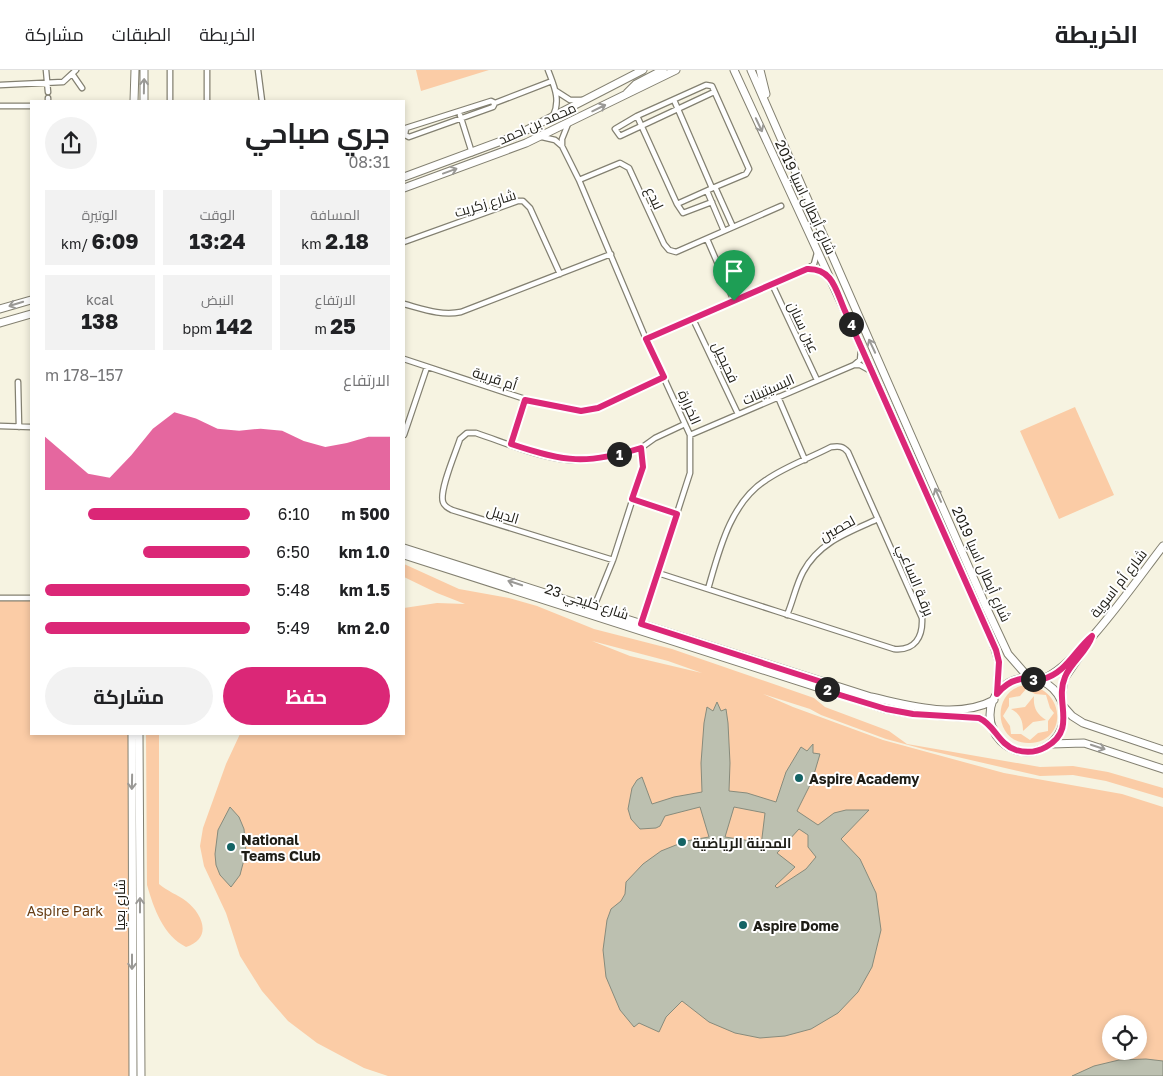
<!DOCTYPE html>
<html lang="ar">
<meta charset="utf-8">
<style>
:root{--surface:#fff;--page:#f2f2f2;--text:#202124;--muted:#757577;--line:#e0e0e0;--accent:#db2777}
body{margin:0;font-family:"Golos Text",Cairo,sans-serif;background:var(--page);color:var(--text);direction:rtl;height:100vh;display:flex;flex-direction:column;font-size:19px;white-space:nowrap}
*{box-sizing:border-box;margin:0}
p{font-size:16px;color:var(--muted)}
.icon{flex:none;width:28px;height:28px;fill:none;stroke:currentColor;stroke-width:2;stroke-linecap:round;stroke-linejoin:round}
.map{position:relative;flex:1;overflow:hidden;direction:ltr}
.drawer{position:absolute;left:30px;top:30px;width:375px;height:635px;display:flex;flex-direction:column;background:var(--surface);border-radius:0px;box-shadow:0 2px 8px #0003;direction:rtl}
.drawer>*{flex:none}
.fabs{position:absolute;left:1102px;top:945px;display:grid;gap:10px}
.fabs a{display:grid;place-items:center;width:45px;height:45px;border-radius:50%;background:var(--surface);box-shadow:0 2px 8px #0003;font-size:25px}
.pin{position:absolute;display:grid;place-items:center;width:42px;height:42px;color:#fff;margin:-51px -21px;border-radius:50% 50% 50% 0;rotate:-45deg;box-shadow:0 0 5px #0007}
.pin .icon{rotate:45deg}
.km{position:absolute;width:25px;height:25px;margin:-12px;border-radius:50%;background:#222;color:#fff;font-size:14px;line-height:25px;text-align:center}
.round{display:grid;place-items:center;flex:none;width:52px;height:52px;border-radius:26px;background:var(--page)}
.head{display:flex;align-items:center;justify-content:space-between;height:85px;padding:0 15px}
h1{font-size:28px;font-weight:700;line-height:38px}
.stats{display:grid;grid-template-columns:repeat(3,1fr);gap:8px;height:85px;padding:5px 15px}
.stats div{display:grid;align-content:center;border-radius:0px;background:var(--page);text-align:center}
.stats b{font-size:21px;font-weight:700}
.stats small{font-size:14px;font-weight:400}
.stats p{font-size:14px}
.chart{height:140px;padding:10px 15px}
.chart p{display:flex;justify-content:space-between}
.chart svg{width:100%;height:90px;margin-top:5px;fill:var(--accent);opacity:.7}
.primary-button{display:flex;gap:10px;margin-top:auto;padding:10px 15px}
.primary-button a{flex:1;height:58px;border-radius:30px;background:var(--accent);color:#fff;font-size:20px;font-weight:700;line-height:58px;text-align:center}
.primary-button a+a{background:var(--page);color:var(--text)}
ul{padding:0 15px;list-style:none;font-size:16px}
li{display:grid;grid-template-columns:80px 60px 1fr;align-items:center;height:38px}
li i{height:12px;border-radius:6px;background:var(--accent)}
header{display:flex;align-items:center;gap:30px;box-sizing:border-box;height:70px;padding:0 25px;background:var(--surface);border-bottom:1px solid var(--line)}
header strong{font-size:24px}
nav{display:flex;gap:28px;margin-inline-start:auto;font-size:18px}
.map>svg:first-child{display:block}
</style>
<header>
<strong>الخريطة</strong>
<nav><a>الخريطة</a><a>الطبقات</a><a>مشاركة</a></nav>
</header>
<div class="map">
<svg width="1163" height="1006" viewBox="0 0 1163 1006">
<rect width="100%" height="100%" fill="#f6f3e1"/>
<path fill="#fbcca6" fill-rule="evenodd" d="M416,0H489L421,21Z
M1075,337L1114,425L1059,449L1020,361Z
M404,494L459,519L509,528L537,536L594,559L672,579L814,628L825,637L889,661L907,674L1040,697L1073,696L1108,702L1163,718V728L1106,711L1073,705L1040,706L927,680L886,669L821,645L810,639L763,624L793,637L883,670L1004,703L1122,724L1163,737V1006H388L364,998L317,973L288,951L262,921L240,886L226,843L204,796L200,776L203,758L226,694L240,664H404V538L437,533L465,534L437,523L404,507ZM592,571L668,591L702,603L630,586ZM1111,954H1139V981H1111Z
M0,531H31V664H130V1006H0Z
M1026,615C1066,618 1068,672 1030,673C993,675 990,619 1026,615ZM1026,619L1035,624L1046,625L1050,638L1054,643L1048,651V661L1038,663L1030,670L1021,664H1011L1010,656L1003,646L1009,636V628L1020,626Z
M1034,626C1033,638 1037,644 1046,650L1033,652L1023,661C1023,652 1021,644 1011,639L1025,637Z
M146,664H159V814C167,821 178,825 186,831C204,845 212,869 186,877C163,865 154,839 147,815Z"/>
<path fill="#bcc0b0" stroke="#878b7c" fill-rule="evenodd" d="M717,632L721,641L726,639L728,653L730,693L729,721L747,723L776,732L786,702L801,677L807,681L813,674V683L820,684L812,711L797,741L818,755L834,743L846,740H869L841,769L860,789L876,823L881,860L872,897L858,922L838,943L811,959L785,966L760,968L735,963L709,952L682,931L666,947L659,962L639,953L634,957L620,940L606,907L603,880L607,850L611,839L621,831L625,824L626,812L643,794L661,781L686,771L709,767L700,737L665,746L660,756L656,758L640,759L631,749L628,739L632,718L637,710L642,707L652,734L674,727L702,722L701,693L704,653L707,637L713,641ZM734,737L765,743L761,776L751,771L725,767ZM799,759L808,765V777L816,787L806,799L777,818L775,816L795,797L777,783Z
M230,737L239,747L244,759L246,782L240,805L231,817L220,805L216,795L215,784L218,760Z
M1146,989L1163,991V1006H1072L1094,996L1119,990Z"/>
<g fill="none" stroke-linecap="round" stroke-linejoin="round">
<defs>
<path id="street" d="M46,0L48,22
M207,0V31
M258,0L262,31
M548,0C554,16 561,30 553,46
M73,5L82,18
M0,15L63,12L76,0
M556,21L570,30H582
M714,22L620,66L615,59L637,46L706,15L712,16L749,99L746,104L715,117L733,157
M674,30L712,118
M48,31V28
M170,31V0
M495,33L493,37L409,67L405,65L406,58L491,31L495,33L552,11
M0,36H31
M460,45L472,83
M637,46L677,134L715,117
M542,67L555,70L562,76L579,110L646,269L690,365V403L641,555
M562,76V69L568,54
M579,110L620,93L629,98L664,174L669,180L676,182L781,136
M707,121L724,161
M677,134L683,143L712,132
M707,169L734,231
M404,172L518,131H523L530,138L560,204
M809,199L822,201L827,204
M772,214L817,310
M404,234C423,239 441,246 461,242L611,184
M693,249L738,344
M646,269L807,199L814,194L817,183
M404,289L525,329L581,341L598,338L665,307
M854,295H860L871,301
M18,312L19,357
M778,327L805,390
M0,356L31,357
M467,363H476C506,373 537,387 569,390C593,392 618,385 641,378L643,397L613,490L452,440C448,438 444,436 443,432C439,420 456,382 460,369Z
M404,365L427,297
M690,365L854,295L860,290L861,280
M511,374L525,329
M641,378L655,368L685,354
M632,429L677,444
M658,503C737,528 815,554 894,579C915,581 923,567 922,548L848,382C843,376 839,376 831,377C810,388 786,396 766,410C730,433 719,481 708,519
M0,528H31
M596,532L613,490
M787,545C793,531 796,515 803,502C819,472 849,462 878,449"/>
<path id="secondary" d="M734,0L845,241L992,570L999,592L997,624
M751,0L987,539L1008,584L1029,608
M760,0L766,24
M627,23L636,14L663,0
M134,31L135,0
M144,31V0
M404,107L515,66L643,0
M404,118L526,73L676,0
M0,239L31,230
M0,253L31,244
M404,478L871,627C909,635 957,650 994,630
M404,485L885,639L913,644L979,648L987,652L993,658
M990 645a37 37 0 1 1 74 0a37 37 0 1 1-74 0Z
M1040,610C1076,599 1138,508 1163,476
M1061,629L1064,609L1079,587
M1064,637L1072,646L1083,653L1163,680
M132,664L133,1006
M139,664L141,1006
M1051,674L1084,673L1163,699"/>
</defs>
<use href="#street" stroke="#838071" stroke-width="7"/>
<use href="#secondary" stroke="#838071" stroke-width="9"/>
<use href="#street" stroke="#fff" stroke-width="4.5"/>
<use href="#secondary" stroke="#fff" stroke-width="7"/>
</g>
<defs><path id="oneway-shaft" d="M-6 0H5M1.5-3L5.5 0L1.5 3" fill="none" stroke-width="1.6" stroke-linecap="round" stroke-linejoin="round" transform="scale(1.25)"/></defs>
<g stroke="#9a9996">
<use href="#oneway-shaft" transform="translate(144 16) rotate(-89)"/>
<use href="#oneway-shaft" transform="translate(599 38) rotate(-26)"/>
<use href="#oneway-shaft" transform="translate(759 55) rotate(65)"/>
<use href="#oneway-shaft" transform="translate(450 101) rotate(-20)"/>
<use href="#oneway-shaft" transform="translate(16 234) rotate(163)"/>
<use href="#oneway-shaft" transform="translate(872 276) rotate(-115)"/>
<use href="#oneway-shaft" transform="translate(938 425) rotate(-114)"/>
<use href="#oneway-shaft" transform="translate(515 513) rotate(-162)"/>
<use href="#oneway-shaft" transform="translate(1098 677) rotate(18)"/>
<use href="#oneway-shaft" transform="translate(132 712) rotate(91)"/>
<use href="#oneway-shaft" transform="translate(140 835) rotate(-90)"/>
<use href="#oneway-shaft" transform="translate(132 892) rotate(90)"/>
</g>
<g fill="none" stroke-linecap="round" stroke-linejoin="round">
<defs>
<path id="route" d="M807,199C833,198 836,221 845,241L996,580L999,592L997,624C1006,613 1018,607 1032,609C1036,609 1039,611 1043,609C1066,603 1075,580 1092,566C1087,582 1071,592 1065,607C1054,632 1078,659 1046,677C1037,682 1026,683 1016,680C998,674 995,655 979,648L913,644L886,639L827,621L828,614L641,554L677,444L632,429L643,397L641,378C586,395 565,392 511,374L525,330L581,341L598,338L664,307L646,269Z"/>
</defs>
<use href="#route" stroke="#fff" stroke-width="10"/>
<use href="#route" stroke="#db2777" stroke-width="6"/>
</g>
<g fill="#146465" stroke="#fff" stroke-width="2">
<circle cx="799" cy="708" r="5"/>
<circle cx="682" cy="772" r="5"/>
<circle cx="231" cy="777" r="5"/>
<circle cx="743" cy="855" r="5"/>
</g>
<g text-anchor="middle" dominant-baseline="central" stroke-width="4" stroke-linejoin="round" paint-order="stroke">
<g font-size="14" fill="#1e1d16" stroke="#fff">
<text transform="translate(537 53) rotate(-24)">محمد بن احمد</text>
<text transform="translate(806 127) rotate(65)">شارع أبطال اسيا 2019</text>
<text transform="translate(655 128) rotate(65)">لبدع</text>
<text transform="translate(485 133) rotate(-17)">شارع زكريت</text>
<text transform="translate(804 257) rotate(65)">عين سنان</text>
<text transform="translate(726 292) rotate(65)">فحيحيل</text>
<text transform="translate(495 308) rotate(18)">أم قريبة</text>
<text transform="translate(768 319) rotate(-24)">البسيتينات</text>
<text transform="translate(690 337) rotate(66)">الخرارة</text>
<text transform="translate(503 444) rotate(17)">الديبل</text>
<text transform="translate(837 458) rotate(-29)">لحصين</text>
<text transform="translate(982 494) rotate(66)">شارع أبطال اسيا 2019</text>
<text transform="translate(916 510) rotate(68)">برقـة الساعي</text>
<text transform="translate(1118 513) rotate(-52)">شارع أم اسوية</text>
<text transform="translate(587 531) rotate(18)">شارع خليجي 23</text>
<text transform="translate(119 835) rotate(-90)">شارع بعيا</text>
</g>
<g font-size="14" font-weight="bold" fill="#1e1d16" stroke="#fff" text-anchor="start">
<text x="809" y="708">Aspire Academy</text>
<text x="241" y="769">National<tspan x="241" dy="16">Teams Club</tspan></text>
<text x="692" y="772">المدينة الرياضية</text>
<text x="753" y="855">Aspire Dome</text>
</g>
<g font-size="14" fill="#683e15" stroke="#fff">
<text x="65" y="840">Aspire Park</text>
</g>
</g>
</svg>
<div class="fabs">
<a><svg class="icon" aria-label="locate" viewBox="0 0 24 24"><circle cx="12" cy="12" r="6"/><path d="M12 2v4M12 18v4M2 12h4M18 12h4"/></svg></a>
</div>
<div class="pin" style="left:734px;top:231px;background:#1e9e55"><svg class="icon" aria-label="arrive" viewBox="0 0 24 24"><path d="M6 21V4h12l-3 4 3 4H6"/></svg></div>
<b class="km" style="left:619px;top:384px">1</b>
<b class="km" style="left:827px;top:619px">2</b>
<b class="km" style="left:1033px;top:609px">3</b>
<b class="km" style="left:851px;top:254px">4</b>
<section class="drawer">
<div class="head"><div><h1>جري صباحي</h1><p>08:31</p></div><a class="round"><svg class="icon" aria-label="share" viewBox="0 0 24 24"><path d="M12 15V3M7 8l5-5 5 5M5 13v7h14v-7"/></svg></a></div>
<div class="stats">
<div><p>المسافة</p><b>2.18<small> km</small></b></div>
<div><p>الوقت</p><b>13:24</b></div>
<div><p>الوتيرة</p><b>6:09<small> /km</small></b></div>
</div>
<div class="stats">
<div><p>الارتفاع</p><b>25<small> m</small></b></div>
<div><p>النبض</p><b>142<small> bpm</small></b></div>
<div><p>kcal</p><b>138</b></div>
</div>
<div class="chart"><p><span>الارتفاع</span>157–178 m</p>
<svg viewBox="0 0 160 44" preserveAspectRatio="none"><path d="M0 44V18L10 27L20 36L30 38L40 27L50 14L60 6L70 9L80 14L90 15L100 14L110 15L120 20L130 23L140 21L150 18L160 18V44z"/></svg>
</div>
<ul>
<li><b>500 m</b>6:10<i style="width:79%"></i></li>
<li><b>1.0 km</b>6:50<i style="width:52%"></i></li>
<li><b>1.5 km</b>5:48<i style="width:100%"></i></li>
<li><b>2.0 km</b>5:49<i style="width:100%"></i></li>
</ul>
<div class="primary-button"><a>حفظ</a><a>مشاركة</a></div>
</section>
</div>
